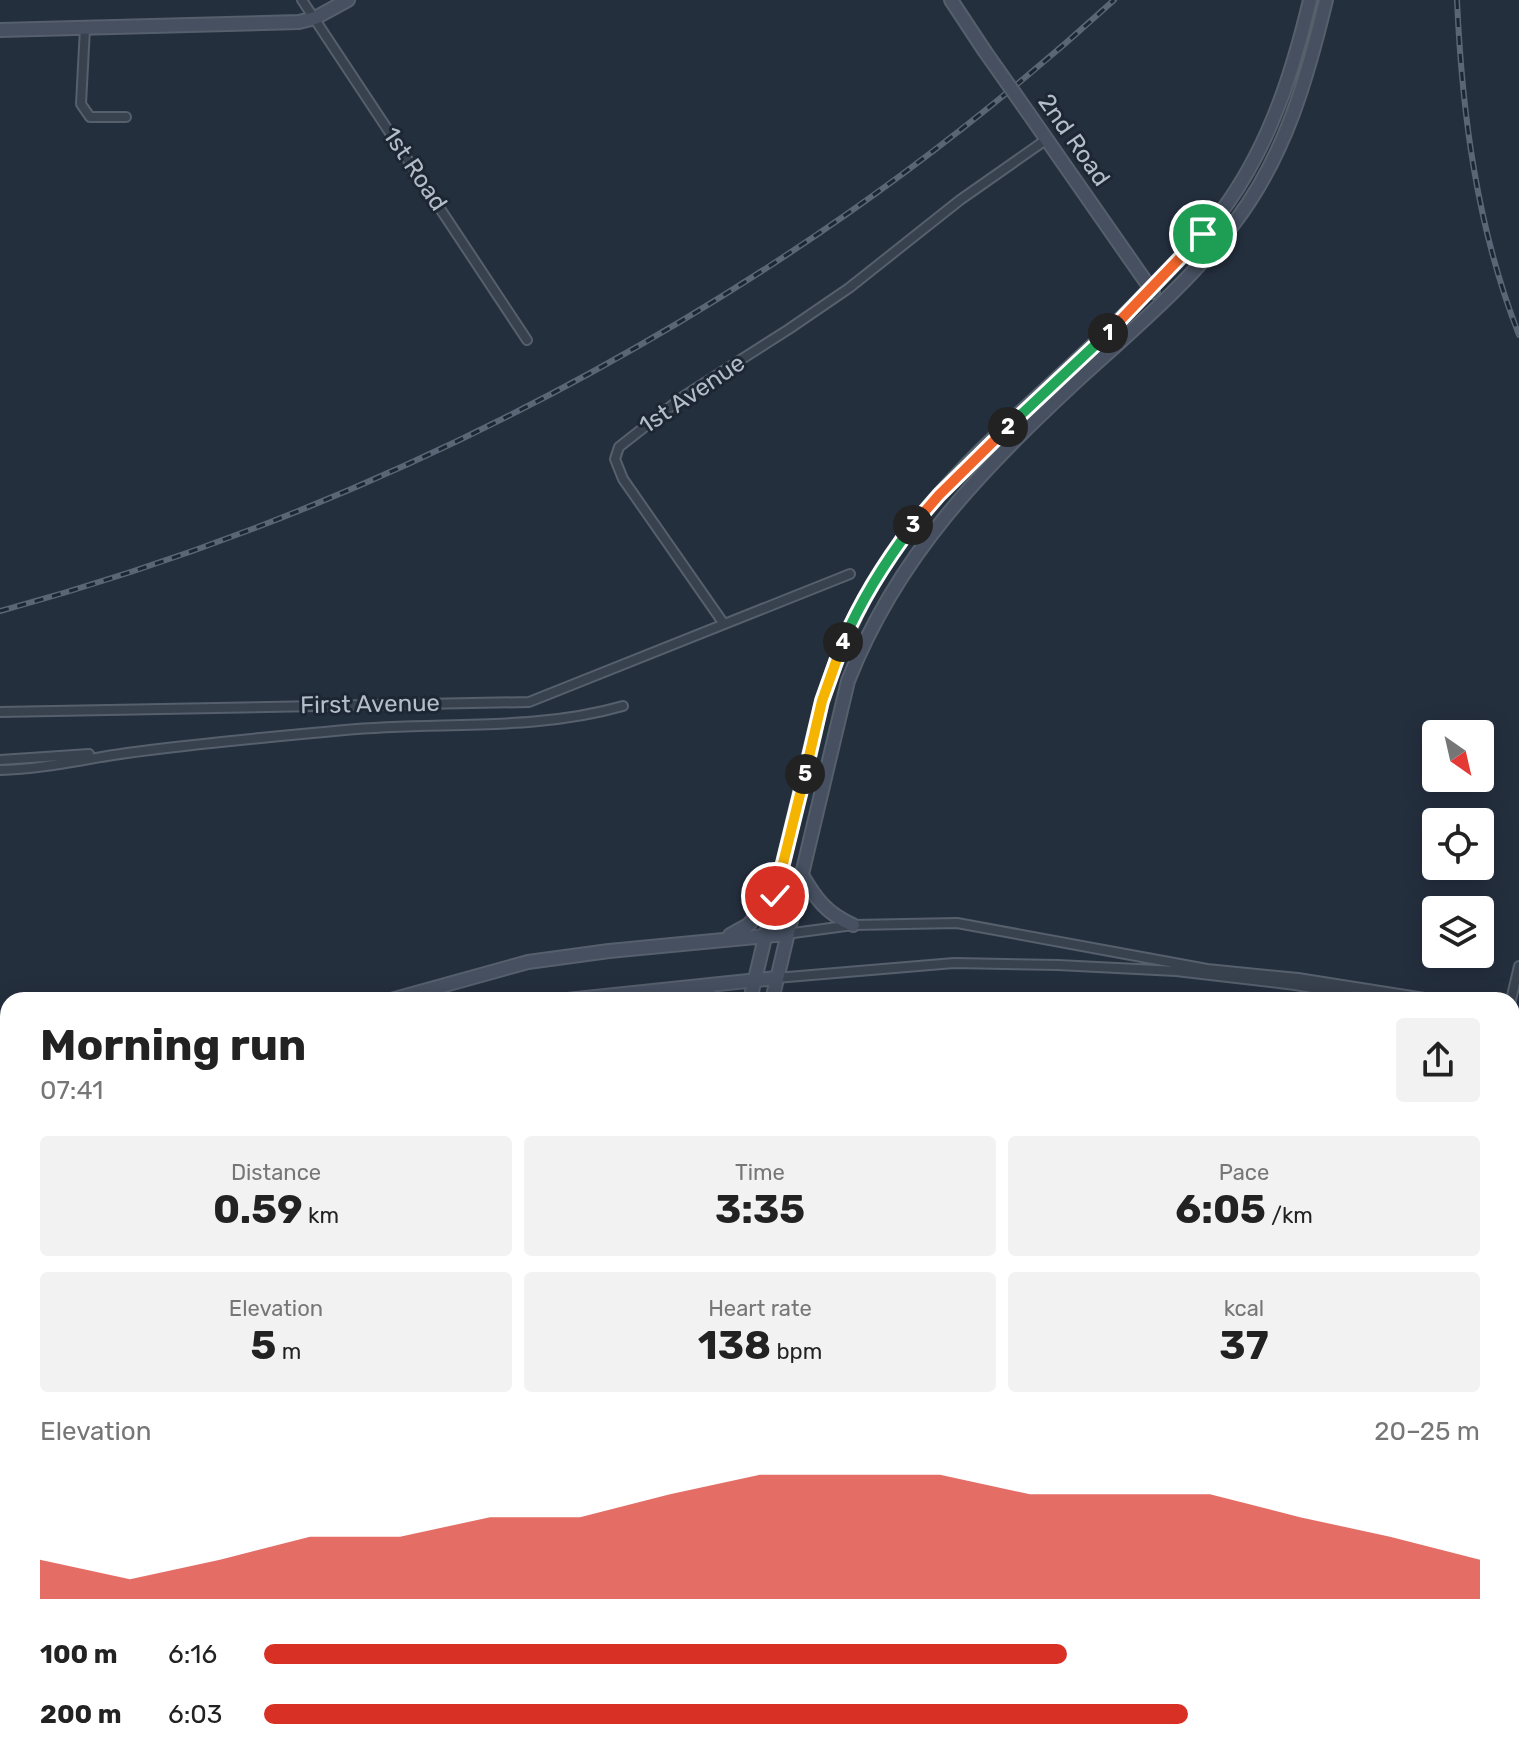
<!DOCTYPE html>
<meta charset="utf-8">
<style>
:root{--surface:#fff;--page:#f2f2f2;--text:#222;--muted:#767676;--accent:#d93025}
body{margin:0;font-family:Rubik,sans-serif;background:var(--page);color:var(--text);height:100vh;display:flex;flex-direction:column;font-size:30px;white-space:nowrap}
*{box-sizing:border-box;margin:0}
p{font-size:26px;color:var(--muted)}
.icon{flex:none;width:44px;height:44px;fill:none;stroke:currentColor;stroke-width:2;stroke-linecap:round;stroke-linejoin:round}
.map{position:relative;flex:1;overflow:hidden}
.drawer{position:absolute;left:0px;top:992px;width:1520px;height:770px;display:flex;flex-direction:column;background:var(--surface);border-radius:24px 24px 0 0;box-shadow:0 4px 20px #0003}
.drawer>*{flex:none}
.needle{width:52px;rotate:146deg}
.buttons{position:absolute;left:1422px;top:720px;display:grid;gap:16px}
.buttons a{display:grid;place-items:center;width:72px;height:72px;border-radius:8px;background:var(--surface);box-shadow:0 4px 20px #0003;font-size:40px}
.pin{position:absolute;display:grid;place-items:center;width:68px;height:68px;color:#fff;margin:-34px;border:4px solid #fff;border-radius:50%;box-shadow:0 2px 8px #0007}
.km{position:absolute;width:40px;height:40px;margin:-20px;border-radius:50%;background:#222;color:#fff;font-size:22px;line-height:40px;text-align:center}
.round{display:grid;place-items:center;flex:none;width:84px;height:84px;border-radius:8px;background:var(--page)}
.summary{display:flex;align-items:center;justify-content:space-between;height:136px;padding:0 40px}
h1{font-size:44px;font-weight:700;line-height:60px}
.metrics{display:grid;grid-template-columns:repeat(3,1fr);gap:12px;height:136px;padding:8px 40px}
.metrics div{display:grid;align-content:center;border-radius:8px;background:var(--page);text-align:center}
.metrics b{font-size:40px;font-weight:700}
.metrics small{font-size:22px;font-weight:400}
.metrics p{font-size:22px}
.chart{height:224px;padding:16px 40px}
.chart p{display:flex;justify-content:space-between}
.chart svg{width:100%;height:144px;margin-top:8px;fill:var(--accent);opacity:.7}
ul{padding:0 40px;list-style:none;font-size:26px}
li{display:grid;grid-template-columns:128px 96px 1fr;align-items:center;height:60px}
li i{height:20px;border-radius:10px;background:var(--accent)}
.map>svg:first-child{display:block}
</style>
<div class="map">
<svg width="1519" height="1761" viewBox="0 0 1519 1761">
<rect width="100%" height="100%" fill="#242f3e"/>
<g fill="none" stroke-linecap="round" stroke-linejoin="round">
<defs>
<path id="street" d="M302,0L527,340
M85,28L81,104L90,117H126
M724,624L623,479L615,459L619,447L684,396L789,329L849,288L960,200L1047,139
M0,712L529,702L850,574
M0,760L89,754
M0,770C43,769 84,759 127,753C199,743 272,737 345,730C438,721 532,732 623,706
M786,934L853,925L957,923L1207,969L1298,978L1437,1000
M776,978L954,963L1058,965L1176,971L1295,985L1381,1000
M1511,1000L1519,966
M1512,1014L1519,1016
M1512,1050L1519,1025
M1512,1314L1519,1316
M0,1405L8,1407
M0,1649L8,1652
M281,1754L300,1761
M680,1754L712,1761
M863,1754L864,1761
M1030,1754L1031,1761
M1043,1754L1044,1761
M817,1761L819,1754"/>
<path id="secondary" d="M951,0L984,50
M0,30L299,22L315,18L348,0
M1029,114L1153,292
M802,875C816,899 827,914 853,925
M730,935L748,925L771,901
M692,989L699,990L718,1000
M391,1000L528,962L609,951L786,934
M567,1000L776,978
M750,1000L822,701C838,655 855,610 882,569C949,464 1054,388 1140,299C1171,267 1204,237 1229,201C1271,140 1293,71 1310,0
M772,1000L848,681C898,554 983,468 1081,377C1135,328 1191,281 1235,222C1285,156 1307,79 1326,0
M0,1045H8
M0,1057L8,1056
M579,1761L580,1754
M598,1761L599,1754"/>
</defs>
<use href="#street" stroke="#565f6c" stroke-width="12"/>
<use href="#secondary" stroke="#565f6c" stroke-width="16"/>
<use href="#street" stroke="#38414e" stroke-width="8"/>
<use href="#secondary" stroke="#465061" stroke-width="12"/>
<defs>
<path id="rail" d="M1457,0C1462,114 1477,228 1519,335
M0,611C410,500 800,287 1114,0"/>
</defs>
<use href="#rail" stroke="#5a6575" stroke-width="6"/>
<use href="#rail" stroke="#1d2633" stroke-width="3" stroke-dasharray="9" stroke-linecap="butt"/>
<defs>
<path id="secondary-bridge" d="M984,50L1029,114"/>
</defs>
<use href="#secondary-bridge" stroke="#565f6c" stroke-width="16" stroke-linecap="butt"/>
<use href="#secondary-bridge" stroke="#465061" stroke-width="12"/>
</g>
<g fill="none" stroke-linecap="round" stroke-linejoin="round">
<defs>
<path id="split-1" d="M1108,333L1203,234"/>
<path id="split-2" d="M1008,427L1108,333"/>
<path id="split-3" d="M913,525L939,495L1008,427"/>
<path id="split-4" d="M843,642C861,600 885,562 913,525"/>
<path id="split-5" d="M805,774L822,701L843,642"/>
<path id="split-6" d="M775,896L805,774"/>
</defs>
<use href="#split-1" stroke="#fff" stroke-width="16"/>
<use href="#split-2" stroke="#fff" stroke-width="16"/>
<use href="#split-3" stroke="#fff" stroke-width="16"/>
<use href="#split-4" stroke="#fff" stroke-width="16"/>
<use href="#split-5" stroke="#fff" stroke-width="16"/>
<use href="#split-6" stroke="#fff" stroke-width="16"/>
<use href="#split-1" stroke="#f0652b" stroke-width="10"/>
<use href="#split-2" stroke="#22a559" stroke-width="10"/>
<use href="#split-3" stroke="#f0652b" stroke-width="10"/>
<use href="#split-4" stroke="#22a559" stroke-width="10"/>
<use href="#split-5" stroke="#f5b400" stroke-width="10"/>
<use href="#split-6" stroke="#f5b400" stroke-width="10"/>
</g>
<g text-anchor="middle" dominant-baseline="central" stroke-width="6" stroke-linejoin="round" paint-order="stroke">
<g font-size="24" fill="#b4bcc9" stroke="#1d2633">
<text transform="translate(1074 140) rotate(55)">2nd Road</text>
<text transform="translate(415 169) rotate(56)">1st Road</text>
<text transform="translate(692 394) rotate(-34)">1st Avenue</text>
<text transform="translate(370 704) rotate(-1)">First Avenue</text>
</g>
</g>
</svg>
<div class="buttons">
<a><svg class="needle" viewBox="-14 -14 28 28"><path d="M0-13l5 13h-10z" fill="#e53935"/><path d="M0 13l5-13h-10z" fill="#767676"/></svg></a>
<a><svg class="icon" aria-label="locate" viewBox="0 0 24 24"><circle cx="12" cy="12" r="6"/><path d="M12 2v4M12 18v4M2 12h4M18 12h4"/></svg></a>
<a><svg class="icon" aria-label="layers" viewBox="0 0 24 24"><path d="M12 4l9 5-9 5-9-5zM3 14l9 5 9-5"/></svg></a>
</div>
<div class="pin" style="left:1203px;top:234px;background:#1e9e55"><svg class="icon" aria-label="arrive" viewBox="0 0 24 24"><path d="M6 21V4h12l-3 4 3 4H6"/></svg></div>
<div class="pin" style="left:775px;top:896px;background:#d93025"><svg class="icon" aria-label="check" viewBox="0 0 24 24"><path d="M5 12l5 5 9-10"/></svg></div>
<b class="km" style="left:1108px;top:333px">1</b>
<b class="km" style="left:1008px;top:427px">2</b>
<b class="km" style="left:913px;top:525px">3</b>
<b class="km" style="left:843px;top:642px">4</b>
<b class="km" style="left:805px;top:774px">5</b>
<section class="drawer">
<div class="summary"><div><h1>Morning run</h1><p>07:41</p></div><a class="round"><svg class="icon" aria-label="share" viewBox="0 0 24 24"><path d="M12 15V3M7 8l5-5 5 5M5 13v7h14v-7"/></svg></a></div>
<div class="metrics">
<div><p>Distance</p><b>0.59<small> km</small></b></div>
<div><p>Time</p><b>3:35</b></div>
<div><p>Pace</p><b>6:05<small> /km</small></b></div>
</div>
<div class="metrics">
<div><p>Elevation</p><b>5<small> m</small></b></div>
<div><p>Heart rate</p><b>138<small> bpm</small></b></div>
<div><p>kcal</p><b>37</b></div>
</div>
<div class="chart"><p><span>Elevation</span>20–25 m</p>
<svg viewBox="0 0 160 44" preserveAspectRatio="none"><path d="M0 44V32L10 38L20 32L30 25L40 25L50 19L60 19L70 12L80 6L90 6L100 6L110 12L120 12L130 12L140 19L150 25L160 32V44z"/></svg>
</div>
<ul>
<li><b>100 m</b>6:16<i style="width:66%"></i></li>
<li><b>200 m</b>6:03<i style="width:76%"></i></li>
</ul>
</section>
</div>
